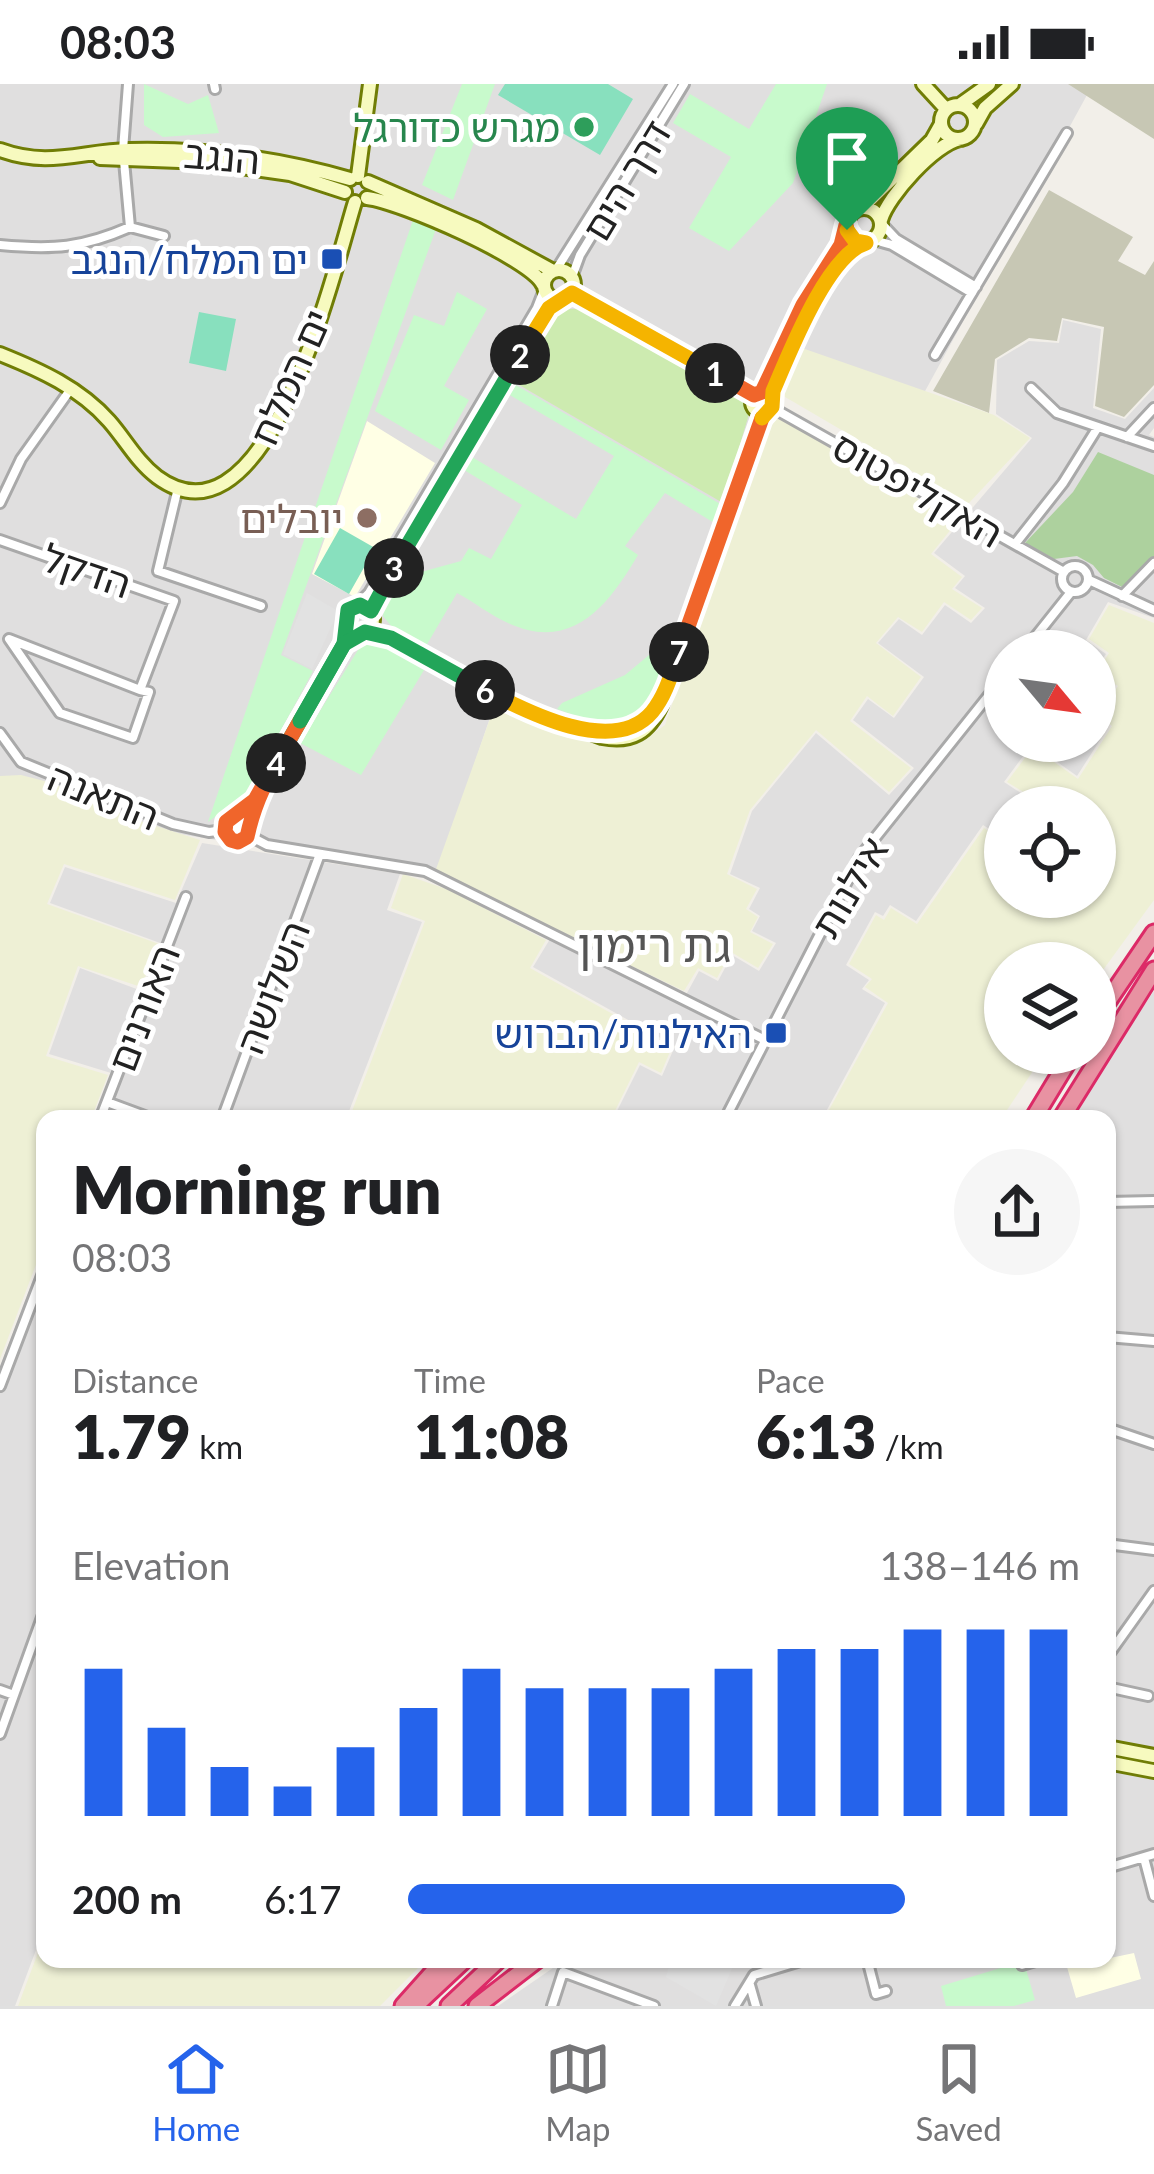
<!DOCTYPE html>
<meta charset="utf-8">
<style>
:root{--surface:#fff;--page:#f6f6f6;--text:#202124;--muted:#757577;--line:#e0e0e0;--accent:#2563eb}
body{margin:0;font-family:Lato,"Noto Sans Hebrew",sans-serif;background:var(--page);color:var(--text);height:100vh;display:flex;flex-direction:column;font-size:45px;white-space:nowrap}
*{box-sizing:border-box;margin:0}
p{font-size:39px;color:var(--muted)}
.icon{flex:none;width:66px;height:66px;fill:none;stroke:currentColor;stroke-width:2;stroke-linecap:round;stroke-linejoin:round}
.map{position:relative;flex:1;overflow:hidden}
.panel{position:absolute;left:36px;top:1026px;width:1080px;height:858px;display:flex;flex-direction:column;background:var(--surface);border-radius:24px;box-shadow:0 3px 9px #0004}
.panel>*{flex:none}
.needle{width:78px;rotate:119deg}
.tools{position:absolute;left:984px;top:546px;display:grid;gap:24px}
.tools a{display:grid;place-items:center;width:132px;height:132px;border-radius:50%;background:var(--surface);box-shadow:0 3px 9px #0004;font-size:60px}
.pin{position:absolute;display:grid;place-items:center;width:102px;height:102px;color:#fff;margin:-123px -51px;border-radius:50% 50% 50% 0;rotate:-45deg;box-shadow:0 0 12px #0007}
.pin .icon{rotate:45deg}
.km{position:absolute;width:60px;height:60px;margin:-30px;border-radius:50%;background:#222;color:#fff;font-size:33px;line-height:60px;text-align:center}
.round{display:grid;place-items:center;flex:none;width:126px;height:126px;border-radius:63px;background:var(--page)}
.summary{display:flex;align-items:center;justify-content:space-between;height:204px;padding:0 36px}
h1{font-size:66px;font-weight:800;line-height:90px}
.figures{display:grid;grid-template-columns:repeat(3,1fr);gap:18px;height:204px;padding:12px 36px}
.figures div{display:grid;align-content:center}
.figures b{font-size:60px;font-weight:800}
.figures small{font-size:33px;font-weight:400}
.figures p{font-size:33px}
.chart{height:336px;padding:24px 36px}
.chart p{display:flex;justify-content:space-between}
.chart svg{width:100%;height:216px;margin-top:12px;stroke:var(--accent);stroke-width:6}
ul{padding:0 36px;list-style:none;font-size:39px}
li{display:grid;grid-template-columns:192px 144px 1fr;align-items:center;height:90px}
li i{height:30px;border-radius:15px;background:var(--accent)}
.status{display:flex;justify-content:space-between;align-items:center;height:84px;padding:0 60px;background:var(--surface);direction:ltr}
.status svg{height:33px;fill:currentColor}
.tab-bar{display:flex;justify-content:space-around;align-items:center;height:168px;border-top:3px solid var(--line);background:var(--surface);font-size:33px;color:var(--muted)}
.tab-bar a{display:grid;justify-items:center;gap:6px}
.tab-bar .selected{color:var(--accent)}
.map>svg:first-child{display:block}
</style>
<div class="status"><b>08:03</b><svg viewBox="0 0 49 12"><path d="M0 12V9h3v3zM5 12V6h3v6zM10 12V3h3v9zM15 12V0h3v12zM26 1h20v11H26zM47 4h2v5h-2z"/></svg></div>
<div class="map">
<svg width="1154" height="1922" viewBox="0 0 1154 1922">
<rect width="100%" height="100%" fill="#f2efe9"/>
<path fill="#e0dfdf" d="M0,0H1093L924,309L802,265L641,678L497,613L436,793L66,731L0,708Z
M1063,236L1101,245L1093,324L1125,335L1154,304V344L1149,351L1154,353V534L1108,518L1086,556L1106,570L1095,586V567H1005V657H1095V591L1114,603L1095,630L1109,642L1077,692L1032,660L1004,698L1027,713L1025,723H1005V755L983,741L916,837L890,821L883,832L875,828L846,881L869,896L862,905L885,919L822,1035H803L794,1030L791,1035H613L640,981L662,992L675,962L533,883L550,855L681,920L699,887L718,897L732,871L759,887L776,859L752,847L760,832L749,825L760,804L730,790L752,727L816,649L889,711L914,684L853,636L868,615L894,634L924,593L878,559L899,535L922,551L945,521L971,539L985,524L955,504L965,492L934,469L1032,354L996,330L997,276L1029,257L1059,259Z
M202,759L400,790L387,826L422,838L346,1035H94L111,989L49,970L80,884L142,907L163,860L50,819L65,783L176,819Z
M1154,907V1922H498L566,1875H1107V1035H1074L1103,980Z
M45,1164V1842L15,1922H0V1283Z"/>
<path fill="#ffffe5" d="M367,337L435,379L355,513L312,490Z
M1134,1869L1141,1895L1076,1914L1067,1883Z"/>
<path fill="#c7c7b4" d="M1068,0H1154V55Z
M1049,106L1133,153L1118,177L1145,191L1154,177V301L1124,333L1095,322L1104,243L1062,234L1057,257L1029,254L995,275L989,329L933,307Z"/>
<path fill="#eef0d5" d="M802,264L994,331L1030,354L968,420L780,310Z
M772,328L957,438L931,470L962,493L952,505L982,524L971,536L944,518L922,548L898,533L876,559L921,593L893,632L867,612L850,637L911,684L889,708L816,646L750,726L727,790L757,805L746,825L758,833L750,848L773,860L758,884L731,868L717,894L698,884L684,907L435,788L497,615L616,660L648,653L665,641Z
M1109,521L1154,539V816L1095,897V879H1005V969H1045L1001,1035H824L888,919L865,903L872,895L849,880L876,831L884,836L891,824L917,840L984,744L1005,758V813H1095V723H1029L1026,721L1030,712L1007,698L1033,663L1078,695L1112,642L1098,630L1118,602L1096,589L1109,569L1089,555Z
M21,691L52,699L128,733L200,756L175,816L64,780L47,820L159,860L141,903L78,882L46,972L108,991L91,1035H45V1157L0,1275V692Z
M403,790L449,806L546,856L530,884L672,963L661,989L639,978L611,1035H349L425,837L391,824Z
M45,1850V1875H427L380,1922H18Z"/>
<path fill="#cdebb0" d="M568,225H583L751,323L723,419L514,298L555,233Z"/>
<path fill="#add19e" d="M1098,368L1154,391V487L1134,509L1104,494L1093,481L1077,472L1054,475L1025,459L1073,408Z"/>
<path fill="#c8facc" d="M144,0L188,20L208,11L219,49L163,53L144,41Z
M462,0H495L453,116L422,101Z
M776,0H827L793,99L729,167L689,144L731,73L673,39L690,10L749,45Z
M413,136L436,145L281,571L313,587L247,709L208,738Z
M457,208L487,225L444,302L469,316L441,366L375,327L414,231L444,242Z
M514,300L722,421L716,440L665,409L625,462L638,471C609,520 573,569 508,539C490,531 474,518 457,509L426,562L392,543L383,532L385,516L409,481L421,488L461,477L469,464L491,475L522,421L464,386L472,373L576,435L614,372L508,310Z
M678,547C650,623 648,660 557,625L562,619L625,591Z
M363,558L380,559L424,586L361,691L300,659Z
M1017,1879L1020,1887L1026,1885L1035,1916L1014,1922H946L941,1902Z"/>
<path fill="#88e0be" d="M505,0H608L633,15L600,71L498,11Z
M199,228L236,235L226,287L189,279Z
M340,444L375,464L349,510L314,490Z"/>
<path fill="#e2e2e2" d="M139,138L171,151L152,197L120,184Z
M307,509L338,527L312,585L283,570Z
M671,1875H736L716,1922L666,1893Z"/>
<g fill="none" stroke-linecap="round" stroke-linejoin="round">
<defs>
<path id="street" d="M128,0L123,66L130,143L164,152
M214,0L215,5
M881,139L896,155L976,203
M874,156L892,161L972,209
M0,161C53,166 82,164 130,143
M556,186L673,0
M572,193L580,171L684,0
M935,271L1067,49
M1031,304L1057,329L1154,362
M771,323L1064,488
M1127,353L1154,324
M178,404L158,487L261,522
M0,419L21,375L70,306
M0,456L174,517L140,606L149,608L133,654L60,629L9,555L140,606
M1015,460L1063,399L1098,343
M1062 495a13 13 0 1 1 26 0a13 13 0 1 1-26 0Z
M1089,496L1154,526
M1122,512L1154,479
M356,522L369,509L537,224L544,206
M371,527L544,229L558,217
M1024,567L1071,508
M0,649L21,678L173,740L209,748L224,746
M224 745a13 13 0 1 1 26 0a13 13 0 1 1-26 0Z
M249,739L255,716L344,559L347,541
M248,751L267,761L425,787L765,956
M107,1018L153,1035
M100,1035L186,813
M222,1035L320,770
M725,1035L859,774L1005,591
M1107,1118L1154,1117
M1107,1253L1154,1257
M0,1302L45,1184
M1107,1344L1154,1360
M1107,1460L1154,1466
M1107,1573L1154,1507
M1107,1603L1148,1612
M0,1606L14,1611
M0,1650L45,1525
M1144,1774L1154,1812
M1107,1784L1154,1770
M867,1875L876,1910L886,1907
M1020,1875L1022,1881L1042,1875
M750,1901L756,1922
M552,1922L563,1888L654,1922
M735,1922L754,1891L807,1875"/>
<path id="secondary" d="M923,0L946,25
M961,20L989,0
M941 38a17 17 0 1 1 34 0a17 17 0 1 1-34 0Z
M976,40L985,24L1012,0
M0,66C49,84 81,67 129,66C205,64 277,74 350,95
M100,74L206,78L290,90L345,108
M358,92L370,0
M368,98L476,145L553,187
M367,114C398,117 532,175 543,201
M847 141a17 17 0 1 1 34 0a17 17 0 1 1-34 0Z
M862,124L932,56L941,40
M881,136C888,112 935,60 960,55
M544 201a15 15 0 1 1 30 0a15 15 0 1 1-30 0Z
M572,209L755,311
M0,270C40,286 80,304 109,337C125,355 137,378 157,393C268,475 335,182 355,118
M752 318a10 10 0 1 1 20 0a10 10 0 1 1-20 0Z
M762,308L800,225L841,161L846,141
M771,313C785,275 828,172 866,159
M345 535a14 14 0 1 1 28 0a14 14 0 1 1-28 0Z
M365,548L390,554L508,618L602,653C632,659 649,648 661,621L764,329
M606,649L632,643L651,629
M1107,1663L1154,1672
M1107,1678L1154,1687"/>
<path id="highway" d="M1095,936L1154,849
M1033,1035L1073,969
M1061,1035L1154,886
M403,1922L445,1875
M415,1922L465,1875
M449,1922L499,1875
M477,1922L538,1875"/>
</defs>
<use href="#street" stroke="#a9a9a9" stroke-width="14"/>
<use href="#secondary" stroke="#707d05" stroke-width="18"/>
<use href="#highway" stroke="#dc2a67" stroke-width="21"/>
<use href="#street" stroke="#fff" stroke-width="8"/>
<use href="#secondary" stroke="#f7fabf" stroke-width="12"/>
<use href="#highway" stroke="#e892a2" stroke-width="15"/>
</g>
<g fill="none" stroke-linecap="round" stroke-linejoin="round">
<defs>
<path id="split-1" d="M715,289L754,311L762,308L803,221L841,161L846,141L847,146"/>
<path id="split-2" d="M520,271L549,224L572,209L715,289"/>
<path id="split-3" d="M394,484L520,271"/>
<path id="split-4" d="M276,679L344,560L348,526L360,521L371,527L394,484"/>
<path id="split-5" d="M276,679C262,705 253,725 247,753L238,758L231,756L225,748L226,738L255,716L300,637"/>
<path id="split-6" d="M300,637L344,560L365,548L391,554L485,606"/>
<path id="split-7" d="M485,606C527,628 614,673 652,628C666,611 672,588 679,568"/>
<path id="split-8" d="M679,568L762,334"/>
<path id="split-9" d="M762,334L772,323L773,307C789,270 827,171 866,159L855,157L847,146"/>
</defs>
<use href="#split-1" stroke="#fff" stroke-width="24"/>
<use href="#split-2" stroke="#fff" stroke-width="24"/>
<use href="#split-3" stroke="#fff" stroke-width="24"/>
<use href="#split-4" stroke="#fff" stroke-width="24"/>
<use href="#split-5" stroke="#fff" stroke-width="24"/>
<use href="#split-6" stroke="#fff" stroke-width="24"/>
<use href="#split-7" stroke="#fff" stroke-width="24"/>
<use href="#split-8" stroke="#fff" stroke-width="24"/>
<use href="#split-9" stroke="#fff" stroke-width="24"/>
<use href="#split-1" stroke="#f0652b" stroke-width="15"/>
<use href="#split-2" stroke="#f5b400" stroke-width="15"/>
<use href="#split-3" stroke="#22a559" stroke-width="15"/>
<use href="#split-4" stroke="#22a559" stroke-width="15"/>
<use href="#split-5" stroke="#f0652b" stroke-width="15"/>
<use href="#split-6" stroke="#22a559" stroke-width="15"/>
<use href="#split-7" stroke="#f5b400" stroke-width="15"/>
<use href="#split-8" stroke="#f0652b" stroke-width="15"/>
<use href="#split-9" stroke="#f5b400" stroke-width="15"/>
</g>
<circle fill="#2e9e5b" stroke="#fff" stroke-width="4.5" cx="584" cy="43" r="12"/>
<g fill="#1a4fb4" stroke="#fff" stroke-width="4.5">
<rect x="320" y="163" width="24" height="24" rx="6"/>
<rect x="764" y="937" width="24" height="24" rx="6"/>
</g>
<circle fill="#8d6e63" stroke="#fff" stroke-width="4.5" cx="367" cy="434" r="12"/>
<g text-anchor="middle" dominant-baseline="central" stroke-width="10" stroke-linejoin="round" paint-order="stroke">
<g font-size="39" fill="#27864d" stroke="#fff" text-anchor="end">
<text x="560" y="43">מגרש כדורגל</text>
</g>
<g font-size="39" fill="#222" stroke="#fff">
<text transform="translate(222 72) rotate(5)">הנגב</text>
<text transform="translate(626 96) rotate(-59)">דרך הים</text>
<text transform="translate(290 293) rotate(-66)">ים המלח</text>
<text transform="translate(918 405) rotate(30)">האקליפטוס</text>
<text transform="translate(87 486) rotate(19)">הדקל</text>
<text transform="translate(104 712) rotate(22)">התאנה</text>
<text transform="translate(849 803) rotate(-59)">אילנות</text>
<text transform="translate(272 903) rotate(-69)">השלושה</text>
<text transform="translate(143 924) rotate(-69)">האורנים</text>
</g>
<g font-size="39" fill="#164399" stroke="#fff" text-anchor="end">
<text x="308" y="175">ים המלח/הנגב</text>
<text x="752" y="949">האילנות/הברוש</text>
</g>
<g font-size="39" fill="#785e54" stroke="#fff" text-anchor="end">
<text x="343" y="434">יובלים</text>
</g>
<g font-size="45" fill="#555" stroke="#fff">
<text x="654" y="861">גת רימון</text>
</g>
</g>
</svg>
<div class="tools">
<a><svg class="needle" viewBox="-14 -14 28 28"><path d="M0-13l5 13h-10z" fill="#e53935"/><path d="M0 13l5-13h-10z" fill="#757577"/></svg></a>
<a><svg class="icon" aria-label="locate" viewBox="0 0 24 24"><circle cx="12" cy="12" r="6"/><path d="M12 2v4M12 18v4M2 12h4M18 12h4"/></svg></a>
<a><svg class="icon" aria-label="layers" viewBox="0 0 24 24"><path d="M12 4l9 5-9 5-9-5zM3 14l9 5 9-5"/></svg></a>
</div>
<div class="pin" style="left:847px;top:146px;background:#1e9e55"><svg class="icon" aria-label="arrive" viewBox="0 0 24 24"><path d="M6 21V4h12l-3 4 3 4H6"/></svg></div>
<b class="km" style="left:715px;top:289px">1</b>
<b class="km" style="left:520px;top:271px">2</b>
<b class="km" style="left:394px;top:484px">3</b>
<b class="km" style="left:276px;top:679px">4</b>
<b class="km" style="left:485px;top:606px">6</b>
<b class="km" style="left:679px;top:568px">7</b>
<section class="panel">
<div class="summary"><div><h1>Morning run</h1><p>08:03</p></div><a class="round"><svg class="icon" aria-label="share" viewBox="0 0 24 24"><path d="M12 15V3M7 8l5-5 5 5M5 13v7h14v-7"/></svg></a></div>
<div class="figures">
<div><p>Distance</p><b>1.79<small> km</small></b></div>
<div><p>Time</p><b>11:08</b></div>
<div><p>Pace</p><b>6:13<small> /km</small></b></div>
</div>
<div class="chart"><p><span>Elevation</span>138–146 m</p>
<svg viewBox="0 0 160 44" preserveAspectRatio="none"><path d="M5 44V14M15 44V26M25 44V34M35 44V38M45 44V30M55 44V22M65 44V14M75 44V18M85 44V18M95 44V18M105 44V14M115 44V10M125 44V10M135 44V6M145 44V6M155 44V6"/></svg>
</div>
<ul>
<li><b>200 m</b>6:17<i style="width:74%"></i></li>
</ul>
</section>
</div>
<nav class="tab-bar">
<a class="selected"><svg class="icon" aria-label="home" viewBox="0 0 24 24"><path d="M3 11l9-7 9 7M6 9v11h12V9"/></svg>Home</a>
<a><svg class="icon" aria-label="map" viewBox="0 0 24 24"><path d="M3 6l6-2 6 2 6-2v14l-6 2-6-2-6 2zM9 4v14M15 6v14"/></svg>Map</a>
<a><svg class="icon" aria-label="saved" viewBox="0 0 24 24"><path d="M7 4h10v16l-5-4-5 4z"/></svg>Saved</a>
</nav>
